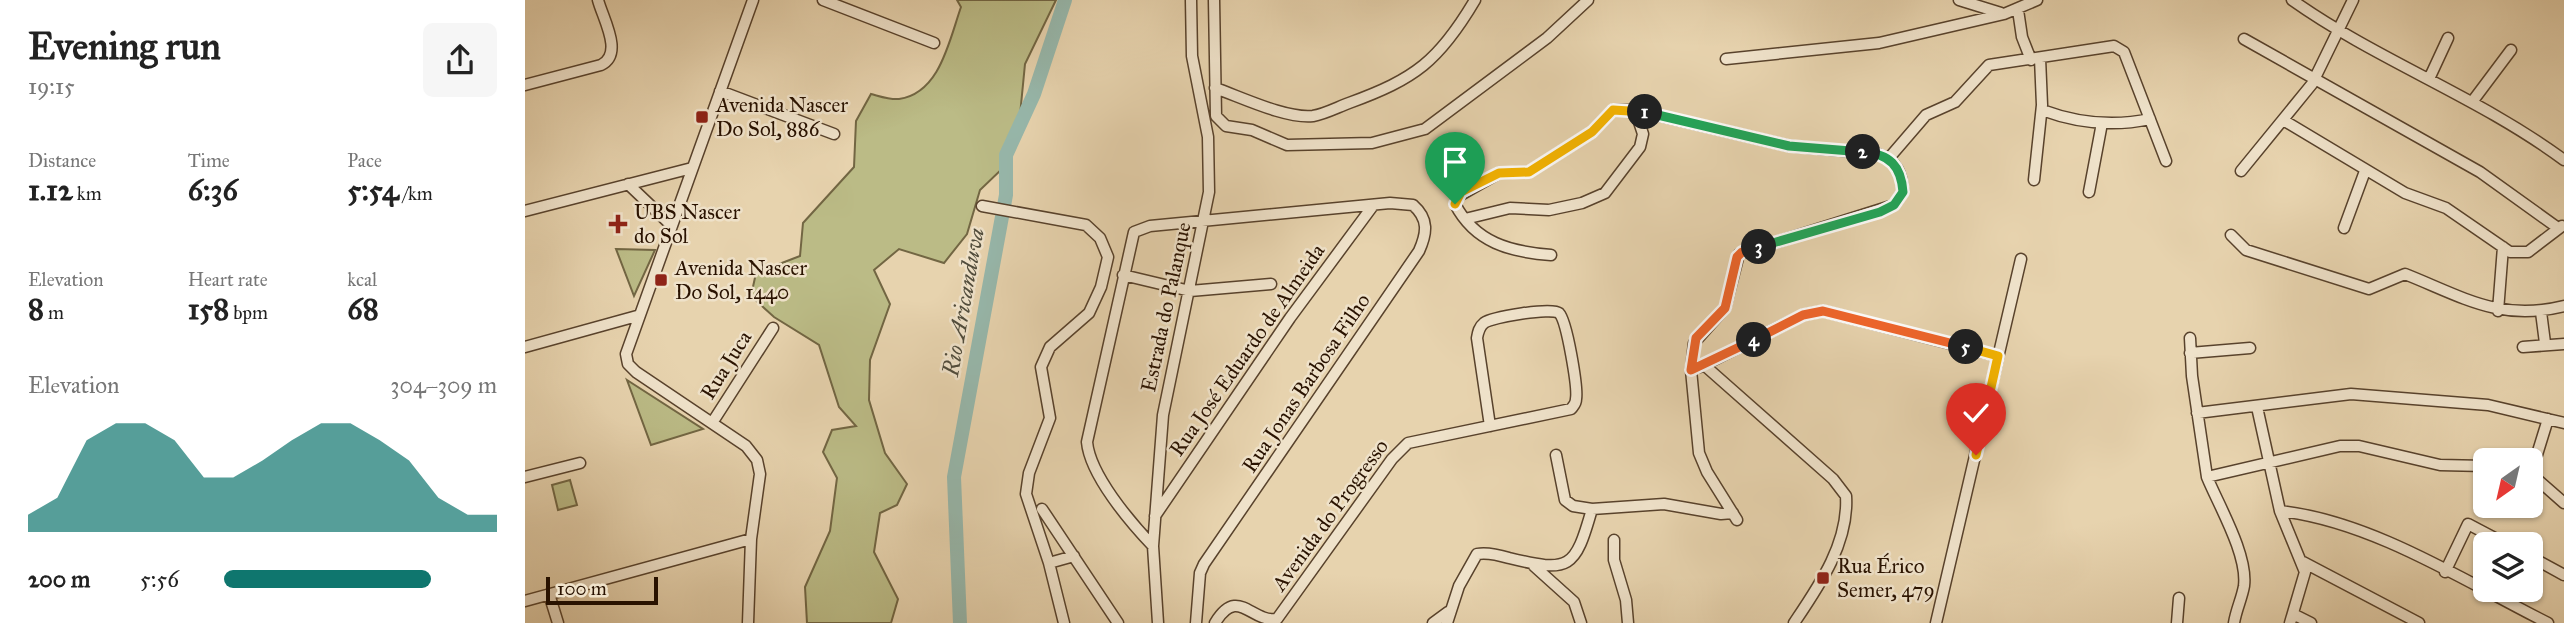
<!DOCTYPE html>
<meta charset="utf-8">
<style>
:root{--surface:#fff;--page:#f6f6f6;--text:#222;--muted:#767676;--accent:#0f766e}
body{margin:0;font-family:"IM FELL Great Primer",serif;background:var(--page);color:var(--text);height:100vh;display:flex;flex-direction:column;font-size:26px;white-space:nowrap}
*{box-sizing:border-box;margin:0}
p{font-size:23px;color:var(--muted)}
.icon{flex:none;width:38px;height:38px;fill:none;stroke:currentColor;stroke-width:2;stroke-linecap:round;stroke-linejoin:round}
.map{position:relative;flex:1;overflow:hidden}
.drawer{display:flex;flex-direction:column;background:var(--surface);width:525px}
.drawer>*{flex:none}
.needle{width:46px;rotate:214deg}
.controls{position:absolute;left:1948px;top:448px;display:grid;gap:14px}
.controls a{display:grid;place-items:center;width:70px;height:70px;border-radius:10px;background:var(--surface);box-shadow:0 2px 5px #0004;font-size:35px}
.scale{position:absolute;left:21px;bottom:18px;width:112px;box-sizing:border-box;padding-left:7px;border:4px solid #291200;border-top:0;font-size:19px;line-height:24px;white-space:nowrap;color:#291200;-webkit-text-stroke:5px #efe2ca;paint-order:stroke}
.pin{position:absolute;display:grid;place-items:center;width:60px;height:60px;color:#fff;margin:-72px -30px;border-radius:50% 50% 50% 0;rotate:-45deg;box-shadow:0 0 7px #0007}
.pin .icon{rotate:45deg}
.km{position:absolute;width:35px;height:35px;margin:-18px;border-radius:50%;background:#222;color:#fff;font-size:19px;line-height:35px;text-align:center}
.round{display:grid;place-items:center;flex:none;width:74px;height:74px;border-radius:10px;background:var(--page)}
.head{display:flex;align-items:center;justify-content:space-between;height:119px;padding:0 28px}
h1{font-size:38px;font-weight:700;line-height:52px}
.stats{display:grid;grid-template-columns:repeat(3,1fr);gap:10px;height:119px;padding:7px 28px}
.stats div{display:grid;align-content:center}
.stats b{font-size:30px;font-weight:700}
.stats small{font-size:19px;font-weight:400}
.stats p{font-size:19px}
.chart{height:196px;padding:14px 28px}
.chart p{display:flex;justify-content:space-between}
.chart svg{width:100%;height:126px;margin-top:7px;fill:var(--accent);opacity:.7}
ul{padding:0 28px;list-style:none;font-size:23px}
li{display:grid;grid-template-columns:112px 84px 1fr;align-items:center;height:52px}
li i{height:18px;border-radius:9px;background:var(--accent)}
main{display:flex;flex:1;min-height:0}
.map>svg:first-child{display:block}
</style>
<main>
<section class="drawer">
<div class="head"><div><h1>Evening run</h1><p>19:15</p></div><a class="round"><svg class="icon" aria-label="share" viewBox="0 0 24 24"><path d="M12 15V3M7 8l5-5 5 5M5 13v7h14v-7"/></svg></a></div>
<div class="stats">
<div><p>Distance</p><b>1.12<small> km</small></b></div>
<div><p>Time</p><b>6:36</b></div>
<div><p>Pace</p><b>5:54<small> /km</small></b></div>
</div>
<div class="stats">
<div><p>Elevation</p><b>8<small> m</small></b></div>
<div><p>Heart rate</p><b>158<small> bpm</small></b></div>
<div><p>kcal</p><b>68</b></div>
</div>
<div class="chart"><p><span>Elevation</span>304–309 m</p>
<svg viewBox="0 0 160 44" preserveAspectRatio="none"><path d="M0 44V38L10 32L20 12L30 6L40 6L50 12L60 25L70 25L80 19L90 12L100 6L110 6L120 12L130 19L140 32L150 38L160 38V44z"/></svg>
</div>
<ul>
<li><b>200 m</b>5:56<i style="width:76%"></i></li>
</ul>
</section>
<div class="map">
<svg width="2039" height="623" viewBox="0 0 2039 623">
<rect width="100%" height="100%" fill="#e7d3ae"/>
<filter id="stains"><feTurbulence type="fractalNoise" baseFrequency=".00286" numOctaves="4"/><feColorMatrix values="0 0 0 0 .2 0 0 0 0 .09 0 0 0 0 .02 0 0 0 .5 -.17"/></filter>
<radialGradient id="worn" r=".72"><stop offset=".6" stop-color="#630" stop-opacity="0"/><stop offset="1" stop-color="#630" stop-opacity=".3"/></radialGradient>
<path fill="#bbbb86" stroke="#726643" stroke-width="2" d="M432,0H531L500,64L495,115L479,167L455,190L442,234L419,263L374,249L349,270L365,304L345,360L344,400L360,453L382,484L372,505L355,513L349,552L373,599L366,623H282L280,587L305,531L312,478L298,452L307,430L331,426L314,407L294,345L249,317L226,296L231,273L275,256L278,223L329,167L331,121L346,94C354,96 365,100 374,99C415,93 424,41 436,7Z
M91,249L130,250L109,296Z
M102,380L178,429L126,445Z
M45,480L52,505L33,510L27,485Z"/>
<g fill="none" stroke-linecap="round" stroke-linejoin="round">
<path stroke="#97b8ac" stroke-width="14" d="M435,623L429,477L481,195V155L509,94L540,0"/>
<defs>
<path id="minor" d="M298,0L409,43
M689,0L691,116L701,126L727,130L762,145L847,143L900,129L1022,38L1063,0
M1434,0L1476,13
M1767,0C1853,61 1954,97 2039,160
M1493,10L1497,37L1506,60
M1719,39L1955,172L2033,228
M1201,59L1354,43L1479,14L1512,0
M1904,79L1923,38
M0,85L76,65C99,54 78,19 73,0
M690,88C716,97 761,119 788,116C800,114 813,107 824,103C890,79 914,61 950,0
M195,91L309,134
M1947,102L1986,50
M1517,110C1552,123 1588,127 1625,119
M1758,120L1880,193L1921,208L1985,252H2003L2037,226
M1364,158L1401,115L1430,102L1464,65L1589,46L1599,52L1641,161
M1716,171L1787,84L1828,0
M1509,180L1517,105L1515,58
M103,184L147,226
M1564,192L1577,123
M457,206L561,225L575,238L583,257L576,287L564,313L525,347L516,367L525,418L504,473L501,494L524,563L539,623
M0,211L167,168
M940,219L985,208L1024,210L1057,203L1080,193L1115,147L1118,134L1110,110
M1819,228L1840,171
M1706,235L1721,250L1844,289L1880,274C1938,297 1975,322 2039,306
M1026,255C986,252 950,243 930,204L932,197L974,173L1004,172L1067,132L1088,110H1110L1264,146L1353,154C1372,161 1377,173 1378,192L1369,205L1214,254L1200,308L1169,343L1166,370L1174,453L1182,472L1212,520
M598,275L665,291L746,284
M1973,311L1978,247
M2016,312L2020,343
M1665,338L1667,376L1682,477L1815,446H1834L1915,465L1960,466
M0,347L112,316
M1998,347L2039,344
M1665,353L1725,348
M1179,365L1308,479L1321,496C1324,543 1294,586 1269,623
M1175,367L1278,315L1298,311L1473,356
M1732,407L1755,511L1780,572L1765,623
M1672,413L1826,394L1963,405L2039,423
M187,423L248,328
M1031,455L1040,500L1048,506L1067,509
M2006,474L2023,419
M2006,474L2039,503
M0,477L55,463
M1682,477C1694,506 1723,555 1719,586C1717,598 1711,610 1709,623
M517,509L593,623
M1755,511C1847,521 1941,582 2023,623
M630,516L765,318L847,207
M1089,540V560L1101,600L1103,623
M628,546C605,522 565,475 562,442L609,232L625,226L865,203L888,205C904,219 902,233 894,251L679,564L675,573L671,623
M2006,557L2039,575
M1778,562L1894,623
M524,563L549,556
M1009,566L1049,602L1056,623
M1920,572L1943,524L1981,544
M24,594L33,623
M0,601L226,539
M1768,614L1786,623
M223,623L226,539L235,474L232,460L221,446L111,372L103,364L101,354L228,0
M633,623L628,546L638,415L684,192L683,137L667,56L666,0
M690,623C713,585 726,623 752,619L867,459L883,443L1046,409C1049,405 1051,404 1051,399C1053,388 1042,321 1034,313C1027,307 967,317 959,323C954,327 953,332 952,338L965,426
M908,623L923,612
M922,623L934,586L952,554C962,552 974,555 984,558C1045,573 1050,569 1067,509L1139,504L1196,514L1208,513
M1411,623L1496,259
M1652,623L1654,598"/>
</defs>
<use href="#minor" stroke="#58422c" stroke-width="13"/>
<use href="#minor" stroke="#efe2ca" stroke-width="10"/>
</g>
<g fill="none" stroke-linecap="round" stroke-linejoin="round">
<defs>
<path id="split-1" d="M930,204L936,192L974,173L1004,172L1067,132L1088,110L1120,112"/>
<path id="split-2" d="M1120,112L1264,146L1338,152"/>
<path id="split-3" d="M1234,247L1355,212L1369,205L1378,192C1376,166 1365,154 1338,152"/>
<path id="split-4" d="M1229,340L1166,370L1171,338L1200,308L1212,257L1217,252L1234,247"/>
<path id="split-5" d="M1229,340L1278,315L1298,311L1441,347"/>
<path id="split-6" d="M1441,347L1473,356L1451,455"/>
</defs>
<use href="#split-1" stroke="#fff" stroke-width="14"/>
<use href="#split-2" stroke="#fff" stroke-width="14"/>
<use href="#split-3" stroke="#fff" stroke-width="14"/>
<use href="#split-4" stroke="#fff" stroke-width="14"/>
<use href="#split-5" stroke="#fff" stroke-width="14"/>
<use href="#split-6" stroke="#fff" stroke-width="14"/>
<use href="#split-1" stroke="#f5b400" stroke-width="9"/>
<use href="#split-2" stroke="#22a559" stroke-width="9"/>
<use href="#split-3" stroke="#22a559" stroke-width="9"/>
<use href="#split-4" stroke="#f0652b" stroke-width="9"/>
<use href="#split-5" stroke="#f0652b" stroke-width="9"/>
<use href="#split-6" stroke="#f5b400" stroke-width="9"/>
</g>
<g fill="#8f2418" stroke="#efe2ca" stroke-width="2.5">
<rect x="170" y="110" width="14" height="14" rx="3.5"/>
<path d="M89.5 213.5h7v7h7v7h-7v7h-7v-7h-7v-7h7z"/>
<rect x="129" y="273" width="14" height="14" rx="3.5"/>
<rect x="1291" y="571" width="14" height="14" rx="3.5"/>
</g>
<g text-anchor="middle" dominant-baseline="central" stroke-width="5" stroke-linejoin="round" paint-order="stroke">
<g font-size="21" fill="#291200" stroke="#efe2ca" text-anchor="start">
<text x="191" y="105">Avenida Nascer<tspan x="191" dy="24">Do Sol, 886</tspan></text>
<text x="109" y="212">UBS Nascer<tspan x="109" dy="24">do Sol</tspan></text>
<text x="150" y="268">Avenida Nascer<tspan x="150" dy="24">Do Sol, 1440</tspan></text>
<text x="1312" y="566">Rua Érico<tspan x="1312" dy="24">Semer, 479</tspan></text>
</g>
<g font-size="21" fill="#291200" stroke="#efe2ca">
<text transform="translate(641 307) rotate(-78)">Estrada do Palanque</text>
<text transform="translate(722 350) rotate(-55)">Rua José Eduardo de Almeida</text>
<text transform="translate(201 365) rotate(-58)">Rua Juca</text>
<text transform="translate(781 383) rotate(-56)">Rua Jonas Barbosa Filho</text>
<text transform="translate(805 515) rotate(-54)">Avenida do Progresso</text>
</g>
<g font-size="23" font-style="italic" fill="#504c3c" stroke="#efe2ca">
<text transform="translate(438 302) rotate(-80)">Rio Aricanduva</text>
</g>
</g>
<rect width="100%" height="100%" filter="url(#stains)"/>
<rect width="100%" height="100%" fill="url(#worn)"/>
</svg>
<div class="controls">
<a><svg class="needle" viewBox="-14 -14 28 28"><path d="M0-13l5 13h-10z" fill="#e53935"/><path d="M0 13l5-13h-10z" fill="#767676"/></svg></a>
<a><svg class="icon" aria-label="layers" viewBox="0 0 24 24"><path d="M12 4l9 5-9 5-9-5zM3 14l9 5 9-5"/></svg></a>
</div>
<div class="scale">100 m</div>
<div class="pin" style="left:930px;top:204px;background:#1e9e55"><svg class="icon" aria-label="arrive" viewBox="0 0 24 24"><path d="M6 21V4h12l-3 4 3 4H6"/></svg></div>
<div class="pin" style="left:1451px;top:455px;background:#d93025"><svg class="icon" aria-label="check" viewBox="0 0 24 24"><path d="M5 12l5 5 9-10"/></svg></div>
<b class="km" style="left:1120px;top:112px">1</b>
<b class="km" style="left:1338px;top:152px">2</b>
<b class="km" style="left:1234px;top:247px">3</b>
<b class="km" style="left:1229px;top:340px">4</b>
<b class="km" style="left:1441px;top:347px">5</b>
</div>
</main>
